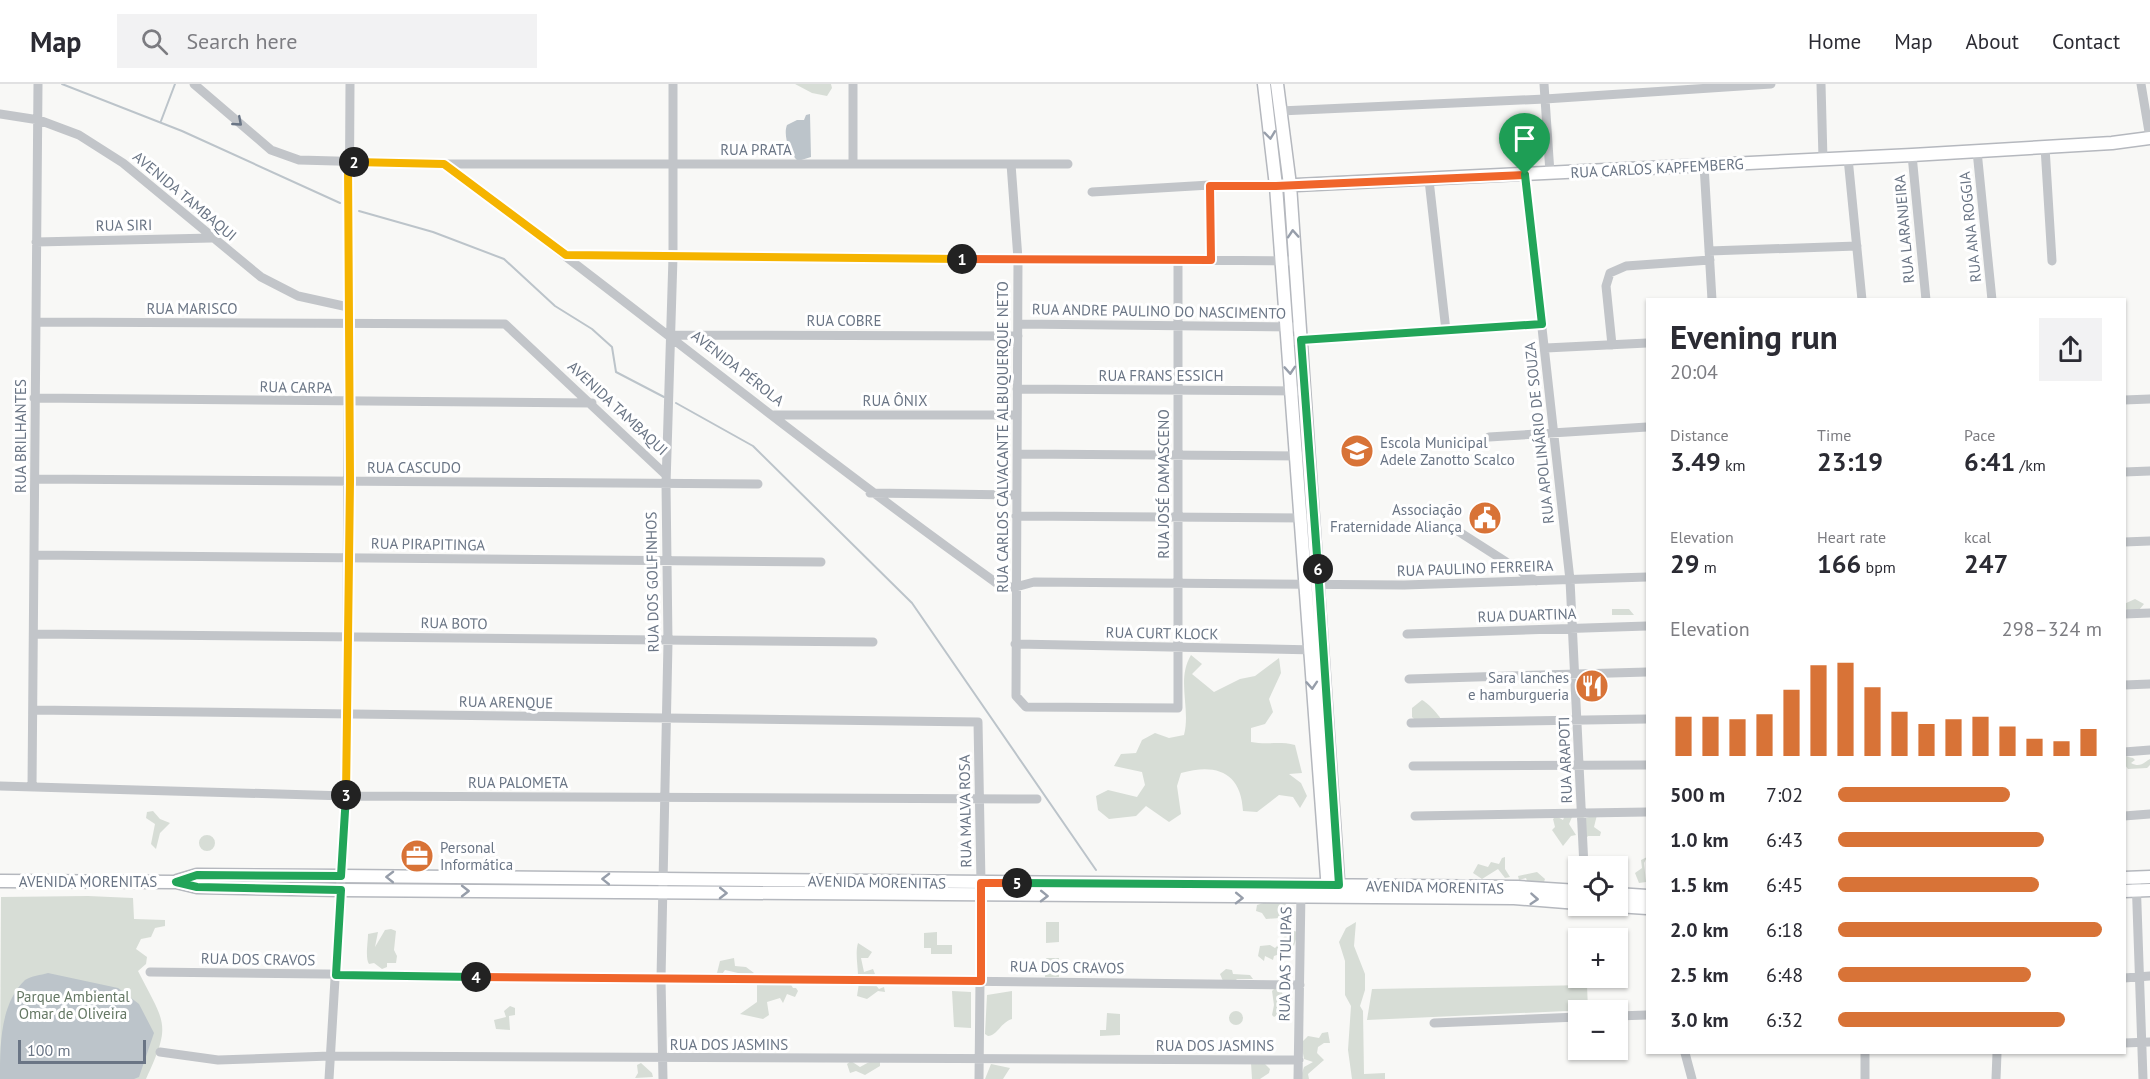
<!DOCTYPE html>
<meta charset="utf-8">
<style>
:root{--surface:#fff;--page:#f2f2f3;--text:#2b2b33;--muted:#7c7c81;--line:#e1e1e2;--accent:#d87337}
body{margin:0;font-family:"PT Sans",sans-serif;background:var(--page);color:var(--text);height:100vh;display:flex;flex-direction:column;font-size:22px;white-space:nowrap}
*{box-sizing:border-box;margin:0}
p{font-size:20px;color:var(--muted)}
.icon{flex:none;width:33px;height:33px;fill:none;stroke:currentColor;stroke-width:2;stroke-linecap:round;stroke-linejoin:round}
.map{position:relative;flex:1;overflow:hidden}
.drawer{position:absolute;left:1646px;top:214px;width:480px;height:756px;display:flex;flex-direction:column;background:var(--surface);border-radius:0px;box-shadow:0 2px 4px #0004}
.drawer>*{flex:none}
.buttons{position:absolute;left:1568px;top:772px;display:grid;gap:12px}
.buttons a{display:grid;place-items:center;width:60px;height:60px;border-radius:0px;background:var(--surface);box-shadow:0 2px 4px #0004;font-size:30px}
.scale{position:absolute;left:18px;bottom:15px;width:128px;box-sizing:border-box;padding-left:6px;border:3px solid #6a7585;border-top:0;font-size:16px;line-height:21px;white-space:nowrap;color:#6a7585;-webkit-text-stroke:4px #fff;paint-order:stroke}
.pin{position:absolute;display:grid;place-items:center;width:51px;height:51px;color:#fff;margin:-62px -26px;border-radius:50% 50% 50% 0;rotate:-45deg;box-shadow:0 0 6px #0007}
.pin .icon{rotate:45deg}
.km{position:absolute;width:30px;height:30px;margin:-15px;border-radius:50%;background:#222;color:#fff;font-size:16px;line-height:30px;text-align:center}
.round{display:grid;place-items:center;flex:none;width:63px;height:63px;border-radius:0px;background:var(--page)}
.head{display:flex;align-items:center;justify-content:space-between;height:102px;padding:0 24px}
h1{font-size:33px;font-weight:600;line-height:45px}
.metrics{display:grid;grid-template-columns:repeat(3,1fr);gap:9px;height:102px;padding:6px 24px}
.metrics div{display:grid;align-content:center}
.metrics b{font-size:26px;font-weight:600}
.metrics small{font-size:16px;font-weight:400}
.metrics p{font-size:16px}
.chart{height:168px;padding:12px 24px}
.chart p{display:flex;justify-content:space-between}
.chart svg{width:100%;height:108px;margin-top:6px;stroke:var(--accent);stroke-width:6}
ul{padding:0 24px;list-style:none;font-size:20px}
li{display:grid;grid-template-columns:96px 72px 1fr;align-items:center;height:45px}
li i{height:15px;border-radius:8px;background:var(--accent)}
header{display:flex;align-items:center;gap:36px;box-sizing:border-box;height:84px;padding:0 30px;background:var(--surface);border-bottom:2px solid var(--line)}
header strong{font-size:28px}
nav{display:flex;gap:33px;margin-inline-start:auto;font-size:21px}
.search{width:420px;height:54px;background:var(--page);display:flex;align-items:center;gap:15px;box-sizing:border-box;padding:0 21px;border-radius:0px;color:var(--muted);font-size:22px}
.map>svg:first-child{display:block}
</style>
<header>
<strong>Map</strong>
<div class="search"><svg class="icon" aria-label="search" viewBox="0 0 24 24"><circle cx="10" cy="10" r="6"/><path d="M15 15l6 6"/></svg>Search here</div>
<nav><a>Home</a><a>Map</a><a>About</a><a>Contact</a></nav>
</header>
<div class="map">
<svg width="2150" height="995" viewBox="0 0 2150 995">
<rect width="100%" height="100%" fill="#f8f8f6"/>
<path fill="#d7ddd6" d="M795,0H831L832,4L827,12L812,9Z
M2135,515L2144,520L2139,526L2128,529L2124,520Z
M1612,525H1629L1634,531H1612Z
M1191,571L1202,580L1192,590L1214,608L1240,595L1255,592L1279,574L1281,589L1269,615L1273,628L1265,640L1251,644V658C1266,661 1280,657 1295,661L1302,689L1289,690L1301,699L1307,712L1300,724L1293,713L1279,711L1257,728L1243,727C1241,688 1216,679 1181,689L1177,702L1181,730L1169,738L1146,722L1136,732L1109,735L1098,726L1096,712L1108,706L1137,713L1145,701L1142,688L1114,682L1121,670L1136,669L1142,656L1155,649L1169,654L1184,651C1191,624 1176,596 1191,571Z
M1422,616C1427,618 1439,631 1441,635L1416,637L1412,633V624Z
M2124,672L2133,674L2135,676L2131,679C2140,684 2143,679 2150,675V681L2147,684L2128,685L2124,680Z
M153,727L160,735L170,739L160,749L156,765L151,760L155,740L146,734L147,728Z
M1565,731L1572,733L1569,740L1576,751L1571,752L1563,762L1552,746L1555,743L1553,735L1556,732L1563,736Z
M1579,731L1585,734L1597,731L1594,743L1601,748L1600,752H1588L1583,758L1577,734Z
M199 759a8 8 0 1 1 16 0a8 8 0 1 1-16 0Z
M1505,773V785L1510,793L1505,794L1498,785L1482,795L1473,789L1478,780L1488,783L1491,778L1499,780L1502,774Z
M1647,773L1644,779L1646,798L1639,799L1635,789L1642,784L1641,776Z
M1537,788L1545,795L1543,801L1528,800L1526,794L1519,796L1518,792Z
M88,812L133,814L134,835L165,836V842L155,844L151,853L141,855L136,865L147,873L146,880L138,887C165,940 172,939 146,995H0L1,813Z
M1273,816L1285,817L1286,822L1280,834L1266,835L1262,829L1256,827L1257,821Z
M1046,838H1059V858L1046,859Z
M1356,838L1354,862L1365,890V906L1360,922L1363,927L1364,990L1385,989V995H1352L1348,966L1351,922L1345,911V877L1339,858L1346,844Z
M391,845L396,847L394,866L397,872L396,879H387V883L382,885L374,879L369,880C365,874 368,858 368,850L378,848L375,863L385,846Z
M1290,846L1298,848L1294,862L1287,860L1283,854Z
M937,848V861H952V870H931V864H924V849Z
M858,859L872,868L868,874H861L864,888L873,885L875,890L871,893L858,892C858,882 855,869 858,859Z
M1280,859L1282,863L1280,870L1274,872L1273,876L1265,872L1264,877L1258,872L1260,862L1270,861L1275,864Z
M734,874L735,882L746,883L754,889L751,892L725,886L720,893L717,889L720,877Z
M1046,874H1059V893H1045Z
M1226,885L1232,886L1233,890L1250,891L1253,895H1237L1234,898L1223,897L1220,890Z
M780,897L790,899L793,904H796L798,907L795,913L787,910L783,919L780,914L767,918L769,931L763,935L740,930L757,918V901C765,897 771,902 780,897Z
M859,899H874L879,905L884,903L885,908L878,907L867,915L857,912Z
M1587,901L1588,926L1367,936L1372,905Z
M1275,904H1280L1284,913L1277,914V931L1274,933L1272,931L1274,921L1272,907Z
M952,907L971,908V944L954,943Z
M1012,907V935C1000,939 998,951 988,952L985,950L987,911Z
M510,922L515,924V931L509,932L510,946L496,945L494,936L506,933L504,927Z
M1229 934a7 7 0 1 1 14 0a7 7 0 1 1-14 0Z
M1107,929L1120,930V951L1100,952V946H1106Z
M1328,948L1330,959H1324L1318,963L1317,969L1324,976L1308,990L1309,995H1300L1304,983L1313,978L1304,975L1301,959L1308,952L1319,954L1322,949Z
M851,977L860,983L871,977L880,978V982L865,991L856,987L850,989L847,980Z
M641,979L652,989L653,993L635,994L638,989L637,981Z
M1251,979L1265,980L1270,985L1269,989L1260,995H1252Z
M991,980L1010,984L1003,995H985Z"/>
<path fill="#bcc4ca" d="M810,30L811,73L798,77C789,69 783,51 787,41L797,36H804L806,31Z
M48,889L118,904L139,920L154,949L139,993L134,995H0C0,961 0,920 25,896C31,892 41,891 48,889Z"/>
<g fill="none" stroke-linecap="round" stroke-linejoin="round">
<path stroke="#bcc4ca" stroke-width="2" d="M62,0L182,47L340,119
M161,37L175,0
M359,127L433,148L504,175L555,222L592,245L612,263L616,288L664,313
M676,319L753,362L912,519L1096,786"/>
<defs>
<path id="secondary" d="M1264,0L1276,102L1328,807
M1277,0L1290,101L1339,810
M1276,102L1912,71L2112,59L2150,54
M2124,794L2150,793
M0,797L176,798L197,803L341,806L1514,814L1578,819
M177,797L197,791L341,792L1518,803L1578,807
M2124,807L2150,806
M1617,810L1647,812
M1617,822L1647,824"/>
</defs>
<use href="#secondary" stroke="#b5b8be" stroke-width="15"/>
<path stroke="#c2c5c9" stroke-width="9" d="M194,0L271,66L299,76L444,80H1068
M1544,0L1550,89
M1821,0L1823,75
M2141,0L2150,54
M1280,27L1545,15L1771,0
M0,30L39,36L79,51L123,79L261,193L298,212L348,223
M2045,63L2052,177
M1977,67L1992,216
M1912,71L1926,216
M1848,74L1862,216
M444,80C631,220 812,367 1002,503H1016L1034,498L1404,501L1647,493
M853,80V0
M1011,80L1018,175L1016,612L1026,623L1178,624V176
M1704,81L1712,216
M1525,91L1570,496L1584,783
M1429,96L1446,247
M1210,101L1211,176
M1092,108L1210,101L1276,102
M36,158L212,154
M1709,167L1857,162
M566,171L1295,177
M36,238L505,240L666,391
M1018,240L1300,243
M671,251L1018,252
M1288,257L1542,240
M1612,261L1606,202L1610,189L1626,182L1710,176
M1546,264L1647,259
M1017,305L1304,307
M34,314L592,319
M2124,316L2150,315
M774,331H1017
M1489,353L1647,343
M1017,370L1301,372
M2124,388L2150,387
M35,395L758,400
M870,409L1017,411
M1016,432L1305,434
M1453,444L1536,497
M2124,458L2150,457
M34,471L821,478
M2124,530L2150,529
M34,550L873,558
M1407,550L1647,542
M1015,560L1316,566
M1409,595L1647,588
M2124,601L2150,600
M33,626L978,638L981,799L979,995
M1411,639L1647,635
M2124,668L2150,666
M1413,682L1647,681
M0,702L346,712L1037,715
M32,703L38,0
M1415,732L1647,728
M2124,732L2150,730
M2136,793L2143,995
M150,888L1300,901
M2124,894L2150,892
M1617,932L1647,931
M1434,939L1578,933
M2124,959L2150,958
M160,968L218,976L330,972L1299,976
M1685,969L1692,995
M329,995L346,712L350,0
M663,995L661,895L668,558L666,400L673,173V0
M1298,995L1301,808
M1865,995V969
M1996,995L1997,969"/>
<use href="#secondary" stroke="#fff" stroke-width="12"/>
</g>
<defs><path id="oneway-chevron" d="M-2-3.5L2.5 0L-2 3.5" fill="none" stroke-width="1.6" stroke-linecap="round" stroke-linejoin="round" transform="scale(1.5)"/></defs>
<use stroke="#6a7585" href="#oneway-chevron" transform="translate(238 38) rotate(41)"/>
<g stroke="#979eaa">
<use href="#oneway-chevron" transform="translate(1270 51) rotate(83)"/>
<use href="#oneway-chevron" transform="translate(1293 150) rotate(-94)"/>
<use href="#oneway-chevron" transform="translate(1290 286) rotate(86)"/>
<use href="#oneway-chevron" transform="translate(1312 601) rotate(86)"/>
<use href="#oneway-chevron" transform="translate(390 793) rotate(-179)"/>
<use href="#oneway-chevron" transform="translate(606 795) rotate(-179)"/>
<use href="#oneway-chevron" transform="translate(465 807)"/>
<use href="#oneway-chevron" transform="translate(723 809) rotate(1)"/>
<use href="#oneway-chevron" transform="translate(1044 812) rotate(1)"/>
<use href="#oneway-chevron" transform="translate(1239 814) rotate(1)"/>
<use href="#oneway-chevron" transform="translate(1534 815) rotate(4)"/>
</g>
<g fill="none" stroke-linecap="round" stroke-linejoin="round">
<defs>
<path id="split-1" d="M962,175L1211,176L1210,102H1276L1525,91"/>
<path id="split-2" d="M354,78L444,80L566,171L962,175"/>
<path id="split-3" d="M346,711L350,397L348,78H354"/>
<path id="split-4" d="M346,711L341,792L197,791L176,798L197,803L341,806L336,891L476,893"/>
<path id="split-5" d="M476,893L981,897V799H1017"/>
<path id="split-6" d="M1017,799L1339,801L1318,485"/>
<path id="split-7" d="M1318,485L1301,256L1542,240L1525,91"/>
</defs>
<use href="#split-1" stroke="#fff" stroke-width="12"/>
<use href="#split-2" stroke="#fff" stroke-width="12"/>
<use href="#split-3" stroke="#fff" stroke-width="12"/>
<use href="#split-4" stroke="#fff" stroke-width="12"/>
<use href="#split-5" stroke="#fff" stroke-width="12"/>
<use href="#split-6" stroke="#fff" stroke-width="12"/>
<use href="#split-7" stroke="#fff" stroke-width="12"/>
<use href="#split-1" stroke="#f0652b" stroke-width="8"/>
<use href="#split-2" stroke="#f5b400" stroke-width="8"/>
<use href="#split-3" stroke="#f5b400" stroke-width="8"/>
<use href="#split-4" stroke="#22a559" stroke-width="8"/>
<use href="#split-5" stroke="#f0652b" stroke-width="8"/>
<use href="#split-6" stroke="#22a559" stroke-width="8"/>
<use href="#split-7" stroke="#22a559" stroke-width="8"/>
</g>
<defs>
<symbol id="school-disc" viewBox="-11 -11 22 22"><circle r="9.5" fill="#d87337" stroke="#fff"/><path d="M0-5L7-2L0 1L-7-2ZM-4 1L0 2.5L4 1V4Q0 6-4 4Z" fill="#fff"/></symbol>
<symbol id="civic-disc" viewBox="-11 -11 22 22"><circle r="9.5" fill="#d87337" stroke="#fff"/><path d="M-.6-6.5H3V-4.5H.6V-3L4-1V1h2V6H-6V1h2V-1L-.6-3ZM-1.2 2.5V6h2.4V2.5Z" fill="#fff"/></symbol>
<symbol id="restaurant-disc" viewBox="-11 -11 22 22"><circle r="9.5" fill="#d87337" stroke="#fff"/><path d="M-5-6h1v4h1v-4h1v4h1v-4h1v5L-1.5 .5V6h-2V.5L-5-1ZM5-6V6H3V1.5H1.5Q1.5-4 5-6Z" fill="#fff"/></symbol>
<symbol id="office-disc" viewBox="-11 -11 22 22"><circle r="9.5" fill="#d87337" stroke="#fff"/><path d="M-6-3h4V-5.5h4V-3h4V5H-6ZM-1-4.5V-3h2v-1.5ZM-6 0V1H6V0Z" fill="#fff"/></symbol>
</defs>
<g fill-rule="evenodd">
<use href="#school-disc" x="1338" y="348" width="38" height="38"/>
<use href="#civic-disc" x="1466" y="415" width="38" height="38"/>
<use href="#restaurant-disc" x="1573" y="583" width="38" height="38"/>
<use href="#office-disc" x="398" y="753" width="38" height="38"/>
</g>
<g text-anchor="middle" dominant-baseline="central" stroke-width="6" stroke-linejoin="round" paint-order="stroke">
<g font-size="15" fill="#6a7585" stroke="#fff">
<text x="756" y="65">RUA PRATA</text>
<text transform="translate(1657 84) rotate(-3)">RUA CARLOS KAPFEMBERG</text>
<text transform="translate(185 112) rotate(40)">AVENIDA TAMBAQUI</text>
<text transform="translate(124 141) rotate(-1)">RUA SIRI</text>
<text transform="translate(1970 143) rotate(-96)">RUA ANA ROGGIA</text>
<text transform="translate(1904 145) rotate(-95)">RUA LARANJEIRA</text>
<text x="192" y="224">RUA MARISCO</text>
<text transform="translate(1159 227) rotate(1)">RUA ANDRE PAULINO DO NASCIMENTO</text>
<text x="844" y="236">RUA COBRE</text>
<text transform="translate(738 284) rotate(38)">AVENIDA PÉROLA</text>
<text x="1161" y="291">RUA FRANS ESSICH</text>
<text transform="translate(296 303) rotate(1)">RUA CARPA</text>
<text x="895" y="316">RUA ÔNIX</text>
<text transform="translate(618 324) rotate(43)">AVENIDA TAMBAQUI</text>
<text transform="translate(1539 349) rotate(-96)">RUA APOLINÁRIO DE SOUZA</text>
<text transform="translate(20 352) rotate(-90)">RUA BRILHANTES</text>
<text transform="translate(1002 353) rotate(-90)">RUA CARLOS CALVACANTE ALBUQUERQUE NETO</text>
<text x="414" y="383">RUA CASCUDO</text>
<text transform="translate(1163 400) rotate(-90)">RUA JOSÉ DAMASCENO</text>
<text transform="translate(428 460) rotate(1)">RUA PIRAPITINGA</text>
<text transform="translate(1475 484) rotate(-2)">RUA PAULINO FERREIRA</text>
<text transform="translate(652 498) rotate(-91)">RUA DOS GOLFINHOS</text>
<text transform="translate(1527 531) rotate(-2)">RUA DUARTINA</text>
<text transform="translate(454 539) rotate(1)">RUA BOTO</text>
<text transform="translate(1162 549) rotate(1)">RUA CURT KLOCK</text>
<text transform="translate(506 618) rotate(1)">RUA ARENQUE</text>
<text transform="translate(1565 676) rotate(-92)">RUA ARAPOTI</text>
<text x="518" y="698">RUA PALOMETA</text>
<text transform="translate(965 727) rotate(-91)">RUA MALVA ROSA</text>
<text x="88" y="797">AVENIDA MORENITAS</text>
<text transform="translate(877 798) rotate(1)">AVENIDA MORENITAS</text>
<text transform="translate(1435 803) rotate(1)">AVENIDA MORENITAS</text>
<text transform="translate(258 875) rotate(1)">RUA DOS CRAVOS</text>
<text transform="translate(1285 880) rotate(-89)">RUA DAS TULIPAS</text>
<text transform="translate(1067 883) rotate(1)">RUA DOS CRAVOS</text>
<text x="729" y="960">RUA DOS JASMINS</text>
<text x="1215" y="961">RUA DOS JASMINS</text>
</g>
<g font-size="15" fill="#6a7585" stroke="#fff" text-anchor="start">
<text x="1380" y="358">Escola Municipal<tspan x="1380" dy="17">Adele Zanotto Scalco</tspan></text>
<text x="1462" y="425" text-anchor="end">Associação<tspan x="1462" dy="17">Fraternidade Aliança</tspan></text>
<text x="1569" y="593" text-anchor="end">Sara lanches<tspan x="1569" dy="17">e hamburgueria</tspan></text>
<text x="440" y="763">Personal<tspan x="440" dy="17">Informática</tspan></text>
</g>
<g font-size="15" fill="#657864" stroke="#fff">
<text x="73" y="912">Parque Ambiental<tspan x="73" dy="17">Omar de Oliveira</tspan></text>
</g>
</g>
</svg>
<div class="buttons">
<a><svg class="icon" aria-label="locate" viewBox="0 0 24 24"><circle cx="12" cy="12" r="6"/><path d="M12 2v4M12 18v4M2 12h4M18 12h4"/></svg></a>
<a>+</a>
<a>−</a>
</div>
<div class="scale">100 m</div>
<div class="pin" style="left:1525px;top:91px;background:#1e9e55"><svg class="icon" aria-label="arrive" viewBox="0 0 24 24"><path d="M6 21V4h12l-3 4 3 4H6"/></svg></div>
<b class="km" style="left:962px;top:175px">1</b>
<b class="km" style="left:354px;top:78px">2</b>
<b class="km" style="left:346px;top:711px">3</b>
<b class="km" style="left:476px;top:893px">4</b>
<b class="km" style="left:1017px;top:799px">5</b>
<b class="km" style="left:1318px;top:485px">6</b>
<section class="drawer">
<div class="head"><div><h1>Evening run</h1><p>20:04</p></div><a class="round"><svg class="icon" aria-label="share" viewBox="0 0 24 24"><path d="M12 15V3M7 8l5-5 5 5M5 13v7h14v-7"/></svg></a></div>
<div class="metrics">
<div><p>Distance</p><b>3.49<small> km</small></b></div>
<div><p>Time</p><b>23:19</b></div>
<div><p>Pace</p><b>6:41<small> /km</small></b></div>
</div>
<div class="metrics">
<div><p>Elevation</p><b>29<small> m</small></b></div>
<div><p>Heart rate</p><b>166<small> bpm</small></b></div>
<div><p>kcal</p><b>247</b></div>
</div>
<div class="chart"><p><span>Elevation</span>298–324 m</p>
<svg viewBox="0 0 160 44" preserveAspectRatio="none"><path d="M5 44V28M15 44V28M25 44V29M35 44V27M45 44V17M55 44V7M65 44V6M75 44V16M85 44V26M95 44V31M105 44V29M115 44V28M125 44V32M135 44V37M145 44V38M155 44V33"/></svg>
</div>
<ul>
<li><b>500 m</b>7:02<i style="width:65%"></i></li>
<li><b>1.0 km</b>6:43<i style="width:78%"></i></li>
<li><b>1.5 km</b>6:45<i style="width:76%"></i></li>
<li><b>2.0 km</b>6:18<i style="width:100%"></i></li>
<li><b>2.5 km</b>6:48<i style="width:73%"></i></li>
<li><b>3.0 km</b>6:32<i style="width:86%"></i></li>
</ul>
</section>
</div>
